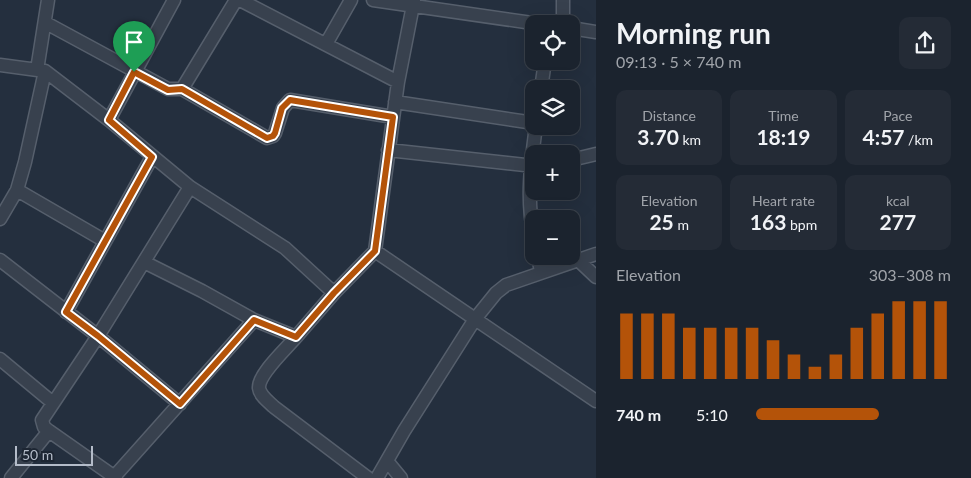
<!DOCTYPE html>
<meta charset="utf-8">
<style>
:root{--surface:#1b232e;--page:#242b36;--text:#f1f3f6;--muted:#a0a4aa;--line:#39404a;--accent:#b45309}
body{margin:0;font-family:Lato,sans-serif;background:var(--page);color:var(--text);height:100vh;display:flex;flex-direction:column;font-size:19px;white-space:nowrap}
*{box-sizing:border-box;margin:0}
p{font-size:16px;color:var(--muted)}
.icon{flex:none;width:28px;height:28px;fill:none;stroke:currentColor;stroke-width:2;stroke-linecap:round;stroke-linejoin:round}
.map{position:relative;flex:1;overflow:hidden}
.panel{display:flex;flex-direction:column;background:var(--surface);width:375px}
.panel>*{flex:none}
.buttons{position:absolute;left:525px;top:15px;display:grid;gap:10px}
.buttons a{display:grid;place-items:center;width:55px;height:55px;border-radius:10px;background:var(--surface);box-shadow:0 5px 20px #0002,0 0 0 1px var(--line);font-size:25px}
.scale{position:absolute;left:15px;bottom:12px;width:78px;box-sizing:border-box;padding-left:5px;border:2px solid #b4bcc9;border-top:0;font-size:14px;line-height:18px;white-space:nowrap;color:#b4bcc9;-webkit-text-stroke:4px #1d2633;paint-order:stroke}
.pin{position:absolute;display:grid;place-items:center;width:42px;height:42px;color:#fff;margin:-51px -21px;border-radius:50% 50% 50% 0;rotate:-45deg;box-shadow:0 0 5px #0007}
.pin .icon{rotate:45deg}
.round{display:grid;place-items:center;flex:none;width:52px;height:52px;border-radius:10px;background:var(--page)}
.headline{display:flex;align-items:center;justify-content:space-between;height:85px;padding:0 20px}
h1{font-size:28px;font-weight:700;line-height:38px}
.metrics{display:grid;grid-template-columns:repeat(3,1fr);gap:8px;height:85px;padding:5px 20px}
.metrics div{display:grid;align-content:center;border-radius:10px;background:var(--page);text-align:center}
.metrics b{font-size:21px;font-weight:700}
.metrics small{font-size:14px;font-weight:400}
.metrics p{font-size:14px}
.chart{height:140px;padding:10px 20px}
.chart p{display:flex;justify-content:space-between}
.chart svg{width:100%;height:90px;margin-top:5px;stroke:var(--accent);stroke-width:6}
ul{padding:0 20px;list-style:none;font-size:16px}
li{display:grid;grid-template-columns:80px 60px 1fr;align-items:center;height:38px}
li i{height:12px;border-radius:6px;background:var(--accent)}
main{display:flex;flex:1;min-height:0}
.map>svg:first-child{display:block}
</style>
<main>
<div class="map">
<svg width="596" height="478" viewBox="0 0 596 478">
<rect width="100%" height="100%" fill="#242f3e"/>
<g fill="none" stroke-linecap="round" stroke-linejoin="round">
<defs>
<path id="minor" d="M174,0L109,120L190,187L285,248L334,293
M236,0L182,89L267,138L273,136L275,133L283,108L290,100L393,117
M240,0L398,82
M373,0L539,24
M563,0V24
M46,23L168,89H182
M571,28L596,32
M326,44L351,0
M0,65L45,71L109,120
M37,70L48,0
M541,89L545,61
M395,102L534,123
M388,150L534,166
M571,160L596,154
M17,190L105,241
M0,219L17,190L25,162L45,71
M534,236C526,199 531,163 536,126
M375,251L398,82L414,0
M538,256L541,272
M0,260L98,336L180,404
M578,260L596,277
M144,262L202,291L254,320
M66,312L152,157
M296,337C287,348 258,374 259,388C260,396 269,402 274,407L368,478
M0,359L53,403
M387,461L401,478
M11,478L49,431
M113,478L254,320L296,337L334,293L375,251L475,319L496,293L506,285L596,254
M116,478L49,431L44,427L42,420L98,336L190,187
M377,478L404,431L475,319L596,401"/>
</defs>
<use href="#minor" stroke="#565f6c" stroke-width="15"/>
<use href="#minor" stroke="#38414e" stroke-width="12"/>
</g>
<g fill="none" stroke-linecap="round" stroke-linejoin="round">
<defs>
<path id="route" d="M134,72L168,90L182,89L267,138L273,136L275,133L282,108L290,100L393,117L375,251L334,293L296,337L254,320L180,404L98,336L66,312L152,157L109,120Z"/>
</defs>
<use href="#route" stroke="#fff" stroke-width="10"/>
<use href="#route" stroke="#b45309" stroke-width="6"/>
</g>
</svg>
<div class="buttons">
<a><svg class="icon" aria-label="locate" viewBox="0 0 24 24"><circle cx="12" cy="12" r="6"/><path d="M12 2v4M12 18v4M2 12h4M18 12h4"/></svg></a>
<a><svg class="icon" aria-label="layers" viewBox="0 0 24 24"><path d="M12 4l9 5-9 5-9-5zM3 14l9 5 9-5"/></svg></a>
<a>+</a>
<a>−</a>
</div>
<div class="scale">50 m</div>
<div class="pin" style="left:134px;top:72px;background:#1e9e55"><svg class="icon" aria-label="arrive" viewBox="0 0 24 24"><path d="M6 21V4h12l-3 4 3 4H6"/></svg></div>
</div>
<section class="panel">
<div class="headline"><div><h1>Morning run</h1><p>09:13 · 5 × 740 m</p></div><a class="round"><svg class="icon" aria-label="share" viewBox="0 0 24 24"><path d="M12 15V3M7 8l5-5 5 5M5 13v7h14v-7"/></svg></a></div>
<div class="metrics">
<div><p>Distance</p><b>3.70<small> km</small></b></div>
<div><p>Time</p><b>18:19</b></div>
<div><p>Pace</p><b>4:57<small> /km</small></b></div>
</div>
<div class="metrics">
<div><p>Elevation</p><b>25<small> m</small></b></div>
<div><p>Heart rate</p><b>163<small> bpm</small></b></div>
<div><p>kcal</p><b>277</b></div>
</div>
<div class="chart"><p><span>Elevation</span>303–308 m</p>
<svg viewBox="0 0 160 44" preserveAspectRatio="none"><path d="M5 44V12M15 44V12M25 44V12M35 44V19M45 44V19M55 44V19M65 44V19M75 44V25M85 44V32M95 44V38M105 44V32M115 44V19M125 44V12M135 44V6M145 44V6M155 44V6"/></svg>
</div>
<ul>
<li><b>740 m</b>5:10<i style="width:63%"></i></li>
</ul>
</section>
</main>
